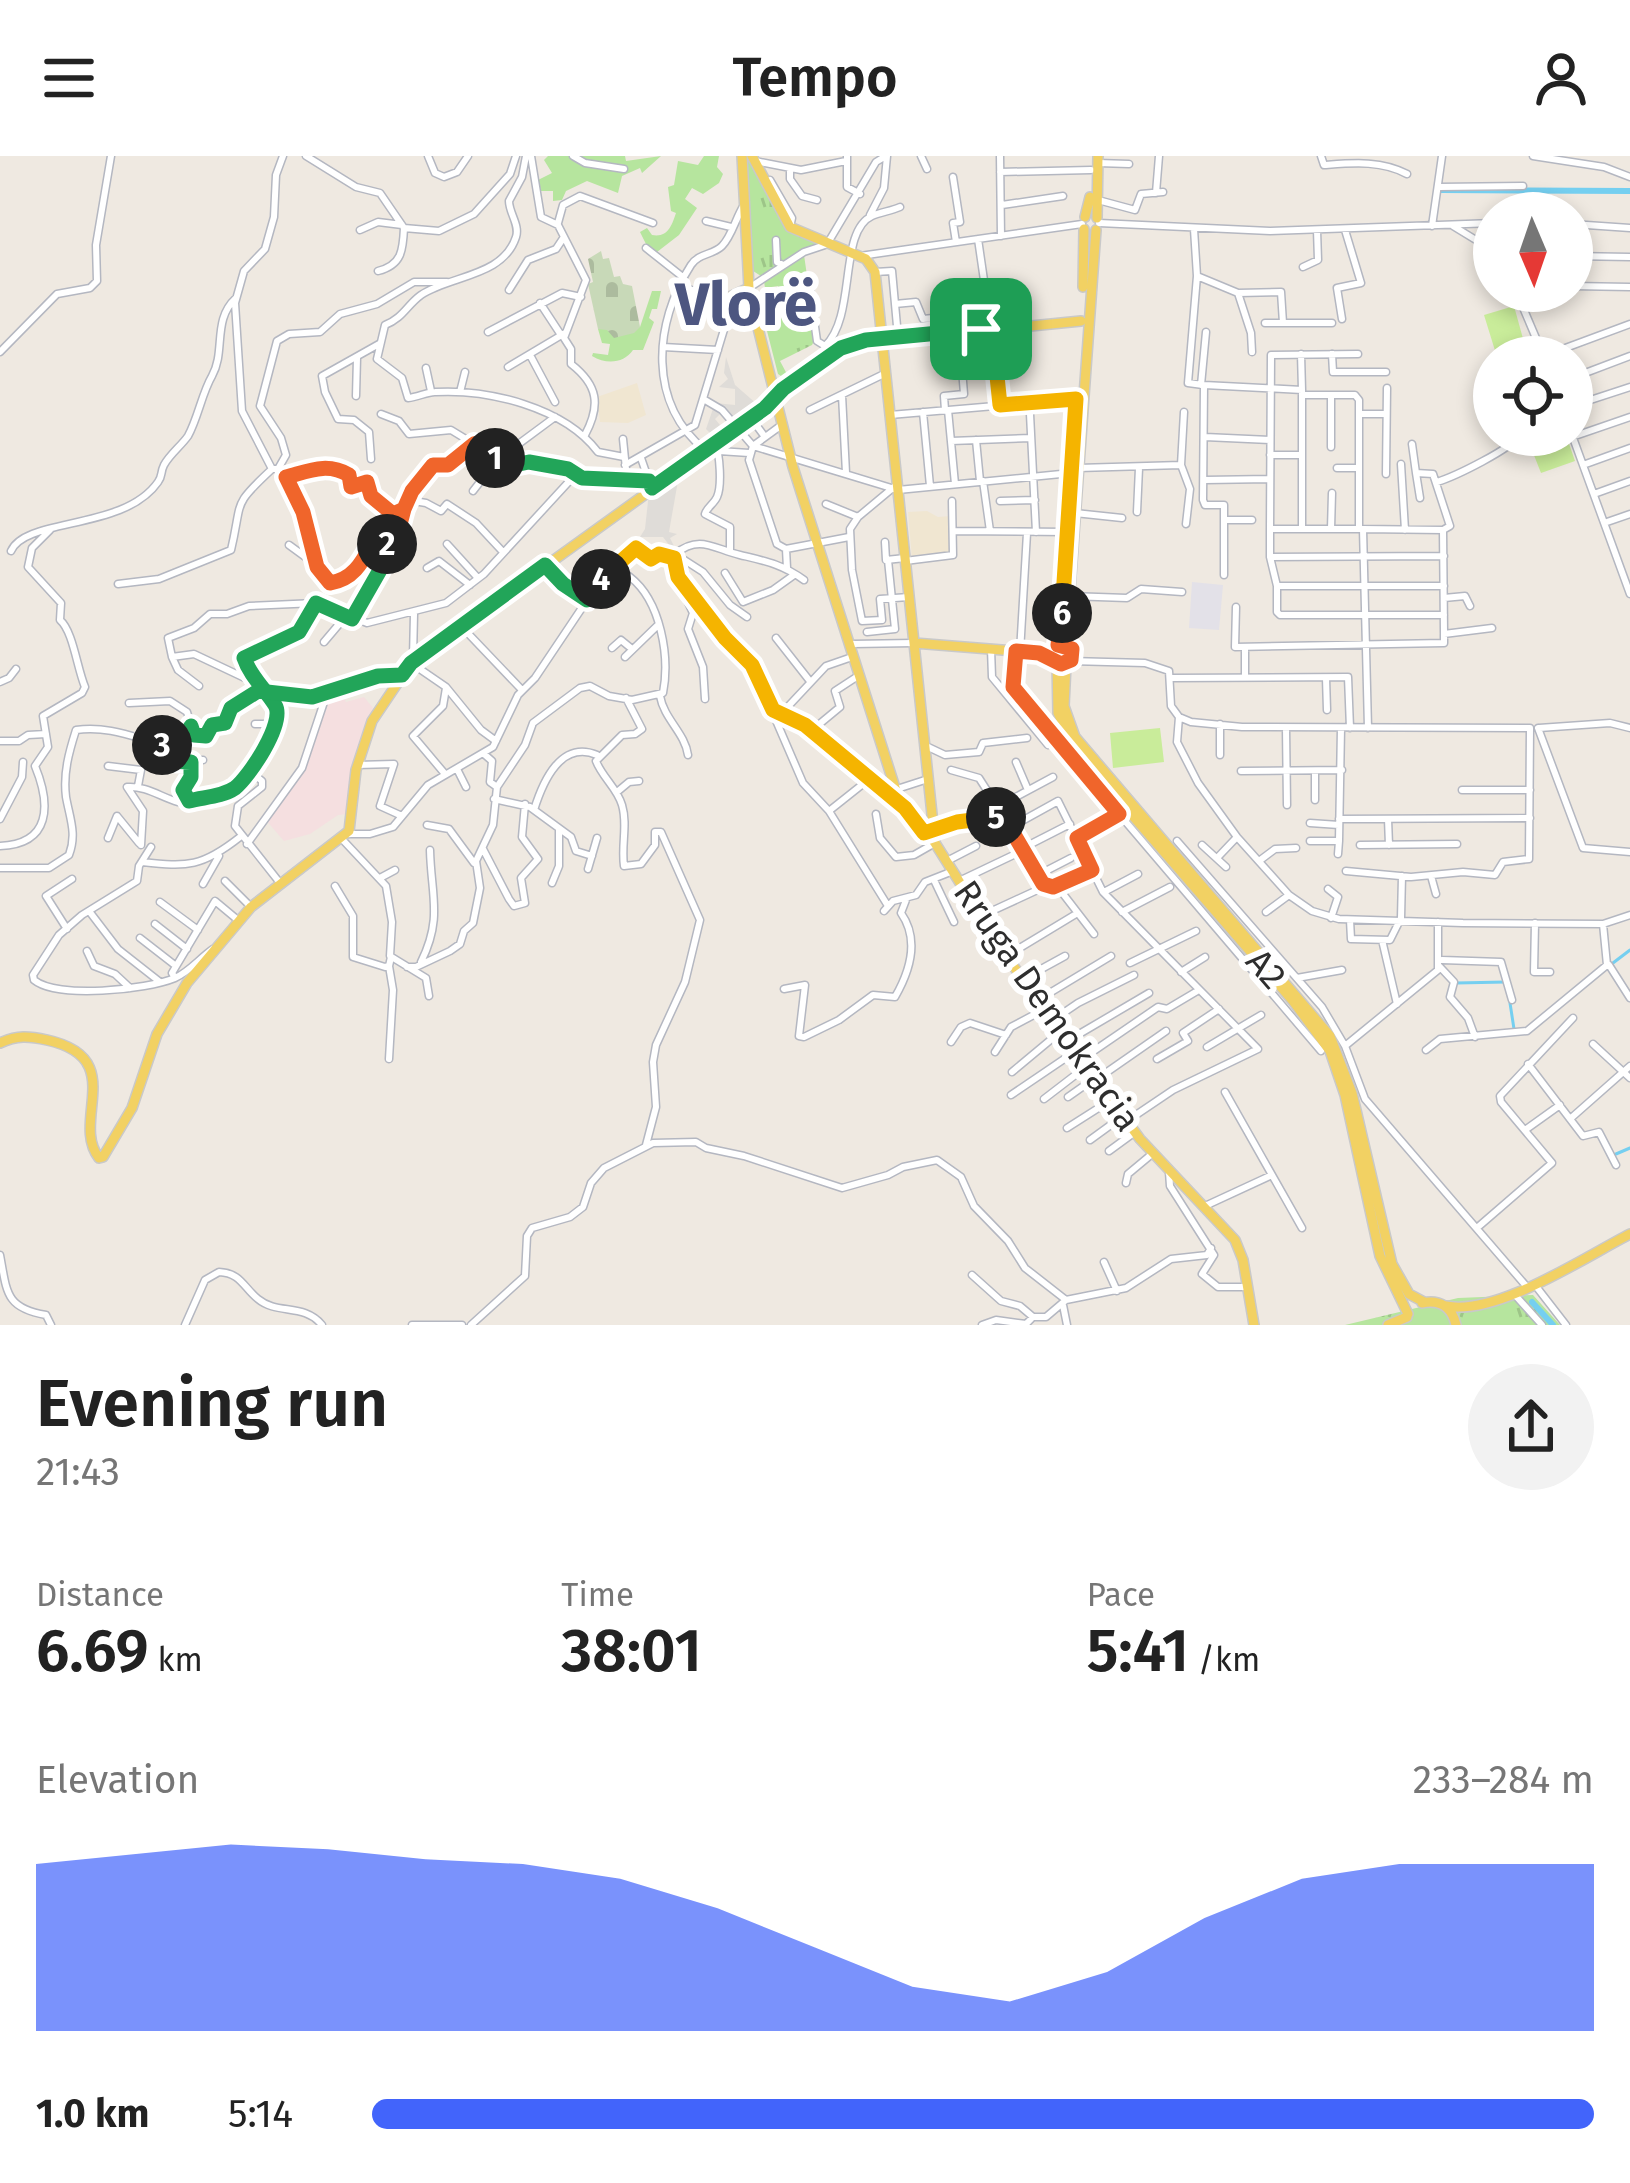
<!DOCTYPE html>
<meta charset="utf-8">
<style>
:root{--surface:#fff;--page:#f2f2f2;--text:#222;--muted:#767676;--accent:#4264fb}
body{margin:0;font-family:"Fira Sans",sans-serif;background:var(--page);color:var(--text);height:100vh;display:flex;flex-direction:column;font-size:45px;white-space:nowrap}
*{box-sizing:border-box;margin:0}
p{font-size:39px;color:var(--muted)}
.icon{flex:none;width:66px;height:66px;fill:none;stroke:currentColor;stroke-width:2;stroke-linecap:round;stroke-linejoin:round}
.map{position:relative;height:1169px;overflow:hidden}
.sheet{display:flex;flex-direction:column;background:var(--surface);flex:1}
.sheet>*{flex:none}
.needle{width:78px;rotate:178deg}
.fabs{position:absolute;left:1473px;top:36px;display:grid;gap:24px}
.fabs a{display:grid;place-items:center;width:120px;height:120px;border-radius:50%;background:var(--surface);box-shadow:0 6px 18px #0003;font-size:60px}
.pin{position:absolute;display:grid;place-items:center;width:102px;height:102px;color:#fff;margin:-51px;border-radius:24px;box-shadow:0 6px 18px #0006}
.km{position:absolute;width:60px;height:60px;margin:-30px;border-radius:50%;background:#222;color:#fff;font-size:33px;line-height:60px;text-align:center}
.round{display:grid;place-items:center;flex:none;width:126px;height:126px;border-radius:63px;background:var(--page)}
.head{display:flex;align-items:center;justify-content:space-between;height:204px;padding:0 36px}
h1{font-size:66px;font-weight:600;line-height:90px}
.figures{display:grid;grid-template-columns:repeat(3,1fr);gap:18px;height:204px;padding:12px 36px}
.figures div{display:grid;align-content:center}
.figures b{font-size:60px;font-weight:600}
.figures small{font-size:33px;font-weight:400}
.figures p{font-size:33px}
.chart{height:336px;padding:24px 36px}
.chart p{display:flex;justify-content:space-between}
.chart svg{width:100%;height:216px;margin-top:12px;fill:var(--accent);opacity:.7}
ul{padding:0 36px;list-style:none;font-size:39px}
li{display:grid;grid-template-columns:192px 144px 1fr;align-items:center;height:90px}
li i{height:30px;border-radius:15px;background:var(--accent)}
header{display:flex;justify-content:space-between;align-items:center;height:156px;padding:0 36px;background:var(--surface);font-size:54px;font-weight:600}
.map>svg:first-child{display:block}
</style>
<header><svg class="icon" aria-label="menu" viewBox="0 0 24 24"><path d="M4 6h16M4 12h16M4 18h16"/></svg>Tempo<svg class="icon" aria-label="person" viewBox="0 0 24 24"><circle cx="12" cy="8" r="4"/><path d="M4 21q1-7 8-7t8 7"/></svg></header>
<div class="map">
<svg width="1630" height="1169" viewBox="0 0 1630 1169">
<defs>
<pattern id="cemetery-stones" width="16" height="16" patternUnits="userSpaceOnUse" patternTransform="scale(3)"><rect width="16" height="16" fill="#c8d9b8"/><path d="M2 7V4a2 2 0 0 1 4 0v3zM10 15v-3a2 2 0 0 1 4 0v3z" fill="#acbb9e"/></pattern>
<pattern id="park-tufts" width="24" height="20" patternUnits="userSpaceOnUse" patternTransform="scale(3)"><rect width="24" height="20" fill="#b6e59e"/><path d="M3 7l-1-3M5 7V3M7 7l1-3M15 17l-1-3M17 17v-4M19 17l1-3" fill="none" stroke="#9dc588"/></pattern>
</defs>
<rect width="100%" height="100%" fill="#efe9e1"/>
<path fill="#e3e1e8" d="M1192,426L1223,429L1219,474L1189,472Z"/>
<path fill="#f0e6d1" d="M637,227L646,259L628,267L600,266L597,241Z
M927,355L938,361L951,360V398L912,403L908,356Z"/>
<path fill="#f5dfe0" d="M332,536L343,540L346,546L364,541L373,552L354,610L349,658L338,659L310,678L284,685L265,663L303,612Z"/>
<path fill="#b6e59e" d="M548,0H625L626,5L661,0L642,17L640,12L622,20L618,37L587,25L566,35L562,44L553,45V35H541L538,24L552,17L544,4Z
M704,0H719L717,11L723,18L719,27L703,38L692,32L685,43L697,52L679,79L657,96L647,90L640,76L647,72L652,79C668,82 672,69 676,57L671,55L668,31L674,29L678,5L698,9Z
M652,135H661L657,153H652L649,162L654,166L643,194H633C624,207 607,209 592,200L593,197L608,199L610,188L602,187L598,173L640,171Z"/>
<path fill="url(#cemetery-stones)" d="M601,95L603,103L609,102L614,121L620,120L623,128L632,130L640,171L634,177L614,182L607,174L598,173L588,128L593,126L588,103Z"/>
<path fill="url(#park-tufts)" d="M743,0H750L790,73L820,88L764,122L750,113Z
M804,99L816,181L812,189L780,205L788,220L784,222L778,218L767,175L777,172V156L784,153L778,130L765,132L764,125Z
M1533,1139L1560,1169H1345L1458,1142Z"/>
<path fill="#c9ec9a" d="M1514,150L1527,197L1497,201L1484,159Z
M1526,279H1566L1575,305L1541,317Z
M1160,572L1164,606L1113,612L1110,577Z"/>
<path fill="#dfdcd8" d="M726,201L735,229L758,249L733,270L721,257L715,263L720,269L710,277L706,273L715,247L735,249V233L719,231L728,223L724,217Z
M679,319L669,376L677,378L670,382L676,394L666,398L664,396L670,390L663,381H640L645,373L649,336Z"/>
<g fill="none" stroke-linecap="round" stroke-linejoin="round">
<path stroke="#75cff0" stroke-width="3" d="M1609,810L1630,794
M1456,827L1506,826
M1510,847L1514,873
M1616,998L1630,992"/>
<path stroke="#75cff0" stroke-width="6" d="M1441,34L1630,35
M1532,1146L1553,1169"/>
<defs>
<path id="minor" d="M306,0L356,31L380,37L404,72L439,75L474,58L510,18L516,0
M428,0L435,17L444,21L457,16L468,0
M526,0L522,21L509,45C509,57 520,69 516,81C503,121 451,119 421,139C407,149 403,162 385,169L377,203L402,222L408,242C418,241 427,236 435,236C488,233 564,251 598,296L624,301
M531,0L541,61L558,69L586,124L564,182L571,193V208C598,229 601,249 585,279
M573,0L585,7L624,13
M847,0V31L860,38
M921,0L927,13
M1000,0L1001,80
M1321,0L1324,9C1352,7 1381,4 1407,18
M1533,0L1604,11L1630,21
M755,5L801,14L846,5
M1098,7L1129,8
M790,12V23L802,40L817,44
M1000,16L1091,14
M953,21L960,66L953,67L956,86
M770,24L792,62L790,71
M1439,31L1523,30
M1156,37L1159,0
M1098,44L1135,54L1141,38L1163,36
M1002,49L1063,40
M870,59L884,32L887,0
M706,65L731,71
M558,67L563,49L580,40L653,67
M1099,67L1270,75L1494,67
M1572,68L1630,72
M1432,70L1442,0
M1453,70L1494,95
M1194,73L1197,120L1188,227L1203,229
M360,74L378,66L402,69
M978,83L986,138L979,151L981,173
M776,84L777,106L783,109
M829,85L876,6L886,0
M646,92L684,122
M860,100L1082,68
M1572,100L1630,101
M1303,111L1318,104L1317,74
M378,115C402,109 403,94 404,72
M875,116L892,115L898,181
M1197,120L1238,137L1281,136L1283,167
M808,121L817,185L825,190C857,160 838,75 872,60C881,56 891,55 900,51
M1572,130L1630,131
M680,131L723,142
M751,131L758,161
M749,132L804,96L825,89
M509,134L528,104L556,93L564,81
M1516,135L1544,201
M678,137L719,146
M1238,137L1251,177L1252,196
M678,143L721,154
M540,147L561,179
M895,148L916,146L923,163L933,162L935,178
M1342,163L1337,132L1361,127L1345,74
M1265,167H1332
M992,172L999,249
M488,176L562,137L581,141
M663,191L718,194
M1542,195L1560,194L1630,168
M0,196L57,138L90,132L97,125L96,89L111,0
M1301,198L1302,234
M1332,198L1333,216H1386
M530,199L555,246
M508,211L565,177
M426,212L431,235
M1572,222L1630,200
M1201,229L1206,176
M460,236L465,216
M842,239L846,317
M356,240L357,202
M705,244L722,254L753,290L898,334L1071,317
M1572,250L1630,231
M810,254L886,217
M945,254L944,240L964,238L959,176
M948,254L955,328
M923,256L930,330
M381,258L399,265L409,278L451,274L474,288
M1030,258L1036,376
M1360,258H1386
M890,259L1076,243
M751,262L765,281
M783,268L753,290L749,304L777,388L786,393L787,412
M1572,279L1630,438
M1205,281L1270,284
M1572,281L1630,261
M623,283L627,323
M976,284L980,325
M951,285L1031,282
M715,287C720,298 722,330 717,341C714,348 707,351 705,358L730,371V395
M1412,288L1416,317L1433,318L1450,370L1443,374
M1331,291V241
M705,294C648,248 653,168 691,109C699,97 713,99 722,90C732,80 736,61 744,49
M719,295L749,297
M1270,299H1302
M641,302L649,325
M371,303L369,276L354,264L338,263L325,236L322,220L379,188
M1401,308L1405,374
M625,309L695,269L726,167
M1181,309L1184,256
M1583,309L1630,292
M1078,312L1181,309L1190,333L1186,368
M1337,312H1358
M272,313L242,255L235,147L244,115L265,93L274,61L276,19L283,0
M279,314C308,346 302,395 330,427C372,421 367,369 404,353
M1416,317L1420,342
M1386,318L1387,232
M286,321C309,315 327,306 349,319L351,331L367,325L372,340L392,357
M1205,324L1270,323
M983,325L990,375
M1437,326C1456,320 1511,293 1520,279
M473,335L497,304L555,261
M1594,338L1630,325
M408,344L426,347L441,355L447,348L476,367L503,396
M1000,345L1035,344
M826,348L858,361
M1137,356L1139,312
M1075,357L1122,362
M1226,364H1252
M1607,366L1630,358
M1270,373L1271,199L1358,198
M1302,373H1270V401L1444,400
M1331,373L1332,337
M1359,373H1302V239H1355L1359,244V373H1363L1368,572
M1363,373L1443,374L1444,477
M954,375L1067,376
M885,386L886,404L905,402
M447,388L477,421
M289,389L315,408
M786,393L849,381
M11,395C26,361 124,375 158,326C163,319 160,317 164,309C170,298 181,290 188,280C198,262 202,237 212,220C226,195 212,164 236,142
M675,398C700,378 714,393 740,399C765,405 782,408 804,424
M675,398L703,416L730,449L747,461
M674,400L678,421L725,482L752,509L803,627L829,655L888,750
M1270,401L1277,430
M905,405L953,399L952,345
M545,409L563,428L587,444
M427,412L439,405L470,429
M725,417L743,446L773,434L794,419
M1224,419V349H1205L1203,344L1204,229L1302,234V239
M118,428L159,423L231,394C243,344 231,351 272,313H278L286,299L281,282L260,250L277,185L289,178L320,176L340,158L377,148L414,126H447
M1444,430H1277V456L1280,459H1444
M694,438L687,444L693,457L688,473L703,511L705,543
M1069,440L1127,442L1141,433L1182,436
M1444,442L1465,440L1470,450
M1236,451L1235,491L1444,487V478L1492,472
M352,463C386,416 393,350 433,309H449L474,288L509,310C527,305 560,308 575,319
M882,464L862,465L852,414L850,373L858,361L894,331
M882,464L880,443L909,441
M461,470L522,534
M867,476L895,473L888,404
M776,482L809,524
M324,486L346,460
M852,488L914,487
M612,492L621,484L632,493
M991,493L992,521L1048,589
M1016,496V537L1321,895
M1020,496L1027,377
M172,501L168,482L194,472L210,458H227L249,450L316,447L367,467L446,447L484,418L575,319L649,325L652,332
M625,501L657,470
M413,502L414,458
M1070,505L1145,507L1169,515L1171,550L1179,561L1177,586L1198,627L1237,681L1289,739L1312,755L1339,763L1463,767L1603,768L1630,759
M411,507L446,531L481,574L496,585
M1245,521V491
M1171,522L1348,521L1350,572
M1326,522L1327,554
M0,526L9,522L16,513
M259,529L244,501L299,476L316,447
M660,540C664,563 685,577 688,599
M626,542L642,573L635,578L622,579L596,605C602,621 617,632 622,649C628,669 621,688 624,710L641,708L655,689V676H661L700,764L685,826L656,889L653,906L656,951L646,989
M129,547L170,545L187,556L194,579L204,580L212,569L225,567L231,552L257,535L312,541L378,520L402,519
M776,556L805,569L899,648
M781,558L826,510L852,501
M1179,561L1191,566L1242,571L1530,572L1529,703L1503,706L1495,719L1463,716L1411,721L1346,715
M255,568H277
M1286,572L1287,649
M1538,572L1583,692L1630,696
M1539,572L1610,567L1630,572
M811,575L840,551L835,535L858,520
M0,585H19L28,579L46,578
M149,587L169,606L203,604
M926,590L945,599L979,596L983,587L1027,582
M1220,599V568
M191,606V621L183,635L187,644L223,638L252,617L260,595L275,573L277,555L249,524L194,498L172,501L178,514L199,530
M1016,606L1028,634
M357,609L394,608L380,650L402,660
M108,610L141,614L138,630
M457,613L466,631
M951,614L979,622L997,650
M1241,615L1342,614
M1315,615V644
M252,617L262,625V631L238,650L235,670L280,727
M445,618L413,580L443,550L446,532
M1053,621L997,651L1046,730H1057L1092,714
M497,631L525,589L533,567L580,532L590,530L609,540L632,544L663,537C670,501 661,445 630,421C625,417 620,414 615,410
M897,633L928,623
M1462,634H1530
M617,636L629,626L639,625
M494,643L530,651L571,681L576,695L592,700
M534,654C543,625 561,584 597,599
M829,655L868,624
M876,658L880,682L896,701L914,699L935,687
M0,663L22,621L23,606
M1339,663L1530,662
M1388,663L1389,689
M1310,667L1339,669
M427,669L449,673L474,707
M1011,671L1058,645L1103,736L1258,893L1173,934L1127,965
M933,673C956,665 980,668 1001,658
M347,678H370L393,671L428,629L493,591L518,539L535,522L602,422L633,394L638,393L651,402L659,398L673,402
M108,682L117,660L139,687
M341,682L386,730L392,766L390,800L426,822L429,840
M1077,682L1119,658
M1177,685L1322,851L1345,890L1438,814V766
M1310,685H1339L1338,698
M1339,685L1341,572
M247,688L302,612L327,537
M141,689L143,655L127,631C152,629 172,651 194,647
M1202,689L1226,711
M1360,689L1457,688
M0,690C51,688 51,649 35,610L48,591L43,560L82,537L85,531C77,512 73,475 60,464L61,447L28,411L32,392L50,374
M151,691L139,710L137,725L82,759L59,779L33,819L34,824C57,843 146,834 175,822C189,816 200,802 213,793
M1023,692L1070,668
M483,693L509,743L514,750L525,747L521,722L538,703L522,681L525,648
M1217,702L1237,681
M947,705L976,690
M1259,705L1275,693L1296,692
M142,706C188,711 202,711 240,681
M0,712H49L69,699C77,678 70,663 66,641C63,617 69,596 76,574C112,569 139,584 172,591L183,587L191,570
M588,713L597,682
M1038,719L1071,702
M1431,720L1436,738
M380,722L395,714
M934,724L954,766
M225,725L251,751
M959,725L1024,694
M552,727L559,710V674
M203,728L219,700
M335,730L353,760V801L385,811L389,810L391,801
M1057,730L1094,778
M1328,733L1338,741L1331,762
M1104,736L1138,718
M160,746L198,774
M89,755L118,793L160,826
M884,755L893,745L916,739L925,726L953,715
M1122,756L1170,731
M1266,756L1289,739
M981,760L1046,730
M1350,764L1351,783L1390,784L1401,762L1402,720
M1535,767L1534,816H1550
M155,768L187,793
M67,773L46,740L72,723
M140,782L176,810
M1382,784L1397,848
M87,795L94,810L115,818L130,832
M1008,799L1076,758
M1442,804L1501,806L1512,844
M421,806C443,762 431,739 430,694
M1130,807L1196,775
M1609,809L1630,842
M407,811H416L450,795L460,788L464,775L473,767L480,732L476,705L493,669L497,631L490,626L492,605L484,598
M1440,811L1454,826L1450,841L1468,862L1475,881
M1181,816L1205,801
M175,822L172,817L215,745L239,765
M1297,822L1342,814
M1023,823L1065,800
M784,833L805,829L799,880L804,881L839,864L873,839L895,841C910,815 920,784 901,757L906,744
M1038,844L1111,800
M1053,864L1078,847L1134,819
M1069,884L1149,837
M951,886L961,871L970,867L1006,879
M1593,888L1630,922
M1345,890L1365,943L1527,1131
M1207,891L1261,859
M1426,894L1440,883L1527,875L1607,809L1603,768
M995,896L1011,871L1045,853
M389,903L393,834L389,810
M1082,903L1158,851L1167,853L1199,834
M1157,903L1188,885L1183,877L1219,853
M1528,908L1583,980L1599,976L1616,1009
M1012,916L1060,876
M1097,923L1166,875
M1225,936L1302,1072
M1011,939L1076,895
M1068,941L1095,922
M1044,943L1087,910
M1570,963L1630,910
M1067,972L1111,944
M1525,974L1560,949
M1090,984L1123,960
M1109,995L1135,976
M1169,1016L1170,1030L1214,1099L1202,1118L1218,1131H1247
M1126,1027L1128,1018L1152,998
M1205,1050L1272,1019
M1478,1071L1552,1007L1501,946L1500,940L1573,862
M0,1099C7,1136 5,1152 46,1159L51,1169
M1104,1106L1117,1135
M972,1119L1001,1145L1020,1150L1033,1161
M1535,1129L1566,1169
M1514,1138L1542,1169
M1063,1149L1067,1169
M185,1169L205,1124L219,1116C241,1117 243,1131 258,1143C277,1159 304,1147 322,1169
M412,1169H462
M471,1169L525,1120L527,1080L532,1072L570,1061L583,1051L591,1027L604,1012L653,987L696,986L706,992L744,1000L842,1032L888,1019L903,1011L937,1004L961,1021L974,1050L1008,1085L1025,1112L1066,1144
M982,1169L996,1164L1026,1168L1033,1161H1046L1066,1144L1126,1132L1171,1103L1207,1099L1211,1092"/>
<path id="major" d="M742,0L749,132L719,146L726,167L752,161L756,164L793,311L898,641L935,687L1006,800L1140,983L1235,1084L1243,1104L1254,1169
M752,0L790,71L866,103L875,116L935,687
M1085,61L1090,41
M1097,62L1098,0
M1083,131L1084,73
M914,487L1039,497L1061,508L1072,502L1067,475L1096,74
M1057,489L1061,465
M1057,507L1058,557L1074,592L1293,845L1330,895L1345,939L1380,1100L1408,1158
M1066,508L1064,550L1075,581L1330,880L1352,937L1392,1108L1409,1138L1424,1146
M0,887C17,879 29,880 47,884C129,902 70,965 99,1002L103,1001L132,952L157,878L187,827L251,751L349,675L356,614L372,565L411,507L765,252L783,233L848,188L1081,165
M1422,1147C1440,1143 1452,1151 1456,1169
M1446,1150C1497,1160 1583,1102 1630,1078
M1388,1169L1407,1161"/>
</defs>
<use href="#minor" stroke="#b4b7c1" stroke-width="9"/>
<use href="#major" stroke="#c9c9c9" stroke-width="12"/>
<use href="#minor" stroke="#fff" stroke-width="6"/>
<use href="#major" stroke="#f2d163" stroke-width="9"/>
</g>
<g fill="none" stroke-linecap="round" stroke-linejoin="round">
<defs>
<path id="split-1" d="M495,302L509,310L529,306L568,313L582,322L649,325L652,332L765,252L783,233L841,192L866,184L981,173"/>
<path id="split-2" d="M387,388L400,368L404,353C367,369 372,421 330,427L317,411L303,356L286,321C309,315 327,306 349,319L351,331L367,326L371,340L393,358L404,353L412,335L433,309H448L474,288L495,302"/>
<path id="split-3" d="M162,589L145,582L165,605L191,606V621L183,634L189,645C204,641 222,641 235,632C249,621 286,566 275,549C265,533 250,520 244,502L299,476L316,447L352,463L380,414L387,388"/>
<path id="split-4" d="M162,589L179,590L191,570L194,579L206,580L212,569L225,567L231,552L258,535L312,541L378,520L402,519L411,507L545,409L563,428L587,444L601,423"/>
<path id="split-5" d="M601,423L636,392L651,403L659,398L674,402L678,421L725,482L752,509L773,554L805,569L905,652L924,677L957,666L996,661"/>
<path id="split-6" d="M996,661L1002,658L1043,728L1053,731L1092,714L1077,682L1119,658L1013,531L1016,495L1039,497L1061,508L1071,504L1072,493L1058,489L1062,457"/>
<path id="split-7" d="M981,173L992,172L1000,249L1076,243L1062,457"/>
</defs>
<use href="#split-1" stroke="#fff" stroke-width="24"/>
<use href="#split-2" stroke="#fff" stroke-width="24"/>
<use href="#split-3" stroke="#fff" stroke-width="24"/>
<use href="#split-4" stroke="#fff" stroke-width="24"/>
<use href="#split-5" stroke="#fff" stroke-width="24"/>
<use href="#split-6" stroke="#fff" stroke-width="24"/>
<use href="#split-7" stroke="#fff" stroke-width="24"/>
<use href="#split-1" stroke="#22a559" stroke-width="15"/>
<use href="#split-2" stroke="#f0652b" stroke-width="15"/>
<use href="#split-3" stroke="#22a559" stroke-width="15"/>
<use href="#split-4" stroke="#22a559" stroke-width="15"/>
<use href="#split-5" stroke="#f5b400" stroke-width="15"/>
<use href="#split-6" stroke="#f0652b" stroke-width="15"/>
<use href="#split-7" stroke="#f5b400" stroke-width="15"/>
</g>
<g text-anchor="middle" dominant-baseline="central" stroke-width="12" stroke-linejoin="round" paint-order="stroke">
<g font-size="36" fill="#2e2e2e" stroke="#fff">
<text transform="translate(1266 813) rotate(49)">A2</text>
<text transform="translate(1047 850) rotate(55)">Rruga Demokracia</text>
</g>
<g font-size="60" font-weight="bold" fill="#4d5680" stroke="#fff">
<text x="746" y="149">Vlorë</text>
</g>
</g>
</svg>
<div class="fabs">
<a><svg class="needle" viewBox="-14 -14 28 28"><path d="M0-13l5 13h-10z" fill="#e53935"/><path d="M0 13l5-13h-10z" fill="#767676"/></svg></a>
<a><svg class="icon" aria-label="locate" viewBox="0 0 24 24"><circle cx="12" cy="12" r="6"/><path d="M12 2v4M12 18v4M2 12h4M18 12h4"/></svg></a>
</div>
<div class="pin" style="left:981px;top:173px;background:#1e9e55"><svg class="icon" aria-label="arrive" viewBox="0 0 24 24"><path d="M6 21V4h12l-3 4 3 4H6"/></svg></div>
<b class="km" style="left:495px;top:302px">1</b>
<b class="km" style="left:387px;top:388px">2</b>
<b class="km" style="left:162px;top:589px">3</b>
<b class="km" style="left:601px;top:423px">4</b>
<b class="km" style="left:996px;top:661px">5</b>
<b class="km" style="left:1062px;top:457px">6</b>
</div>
<section class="sheet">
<div class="head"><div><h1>Evening run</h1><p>21:43</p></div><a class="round"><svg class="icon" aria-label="share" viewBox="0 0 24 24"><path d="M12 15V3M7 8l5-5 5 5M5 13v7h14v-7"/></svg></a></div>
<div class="figures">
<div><p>Distance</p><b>6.69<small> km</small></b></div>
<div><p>Time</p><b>38:01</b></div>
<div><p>Pace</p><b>5:41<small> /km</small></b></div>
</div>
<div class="chart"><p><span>Elevation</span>233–284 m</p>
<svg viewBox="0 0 160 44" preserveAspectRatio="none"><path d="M0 44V10L10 8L20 6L30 7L40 9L50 10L60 13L70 19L80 27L90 35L100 38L110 32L120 21L130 13L140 10L150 10L160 10V44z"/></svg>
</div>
<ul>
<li><b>1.0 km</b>5:14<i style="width:100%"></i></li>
</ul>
</section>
